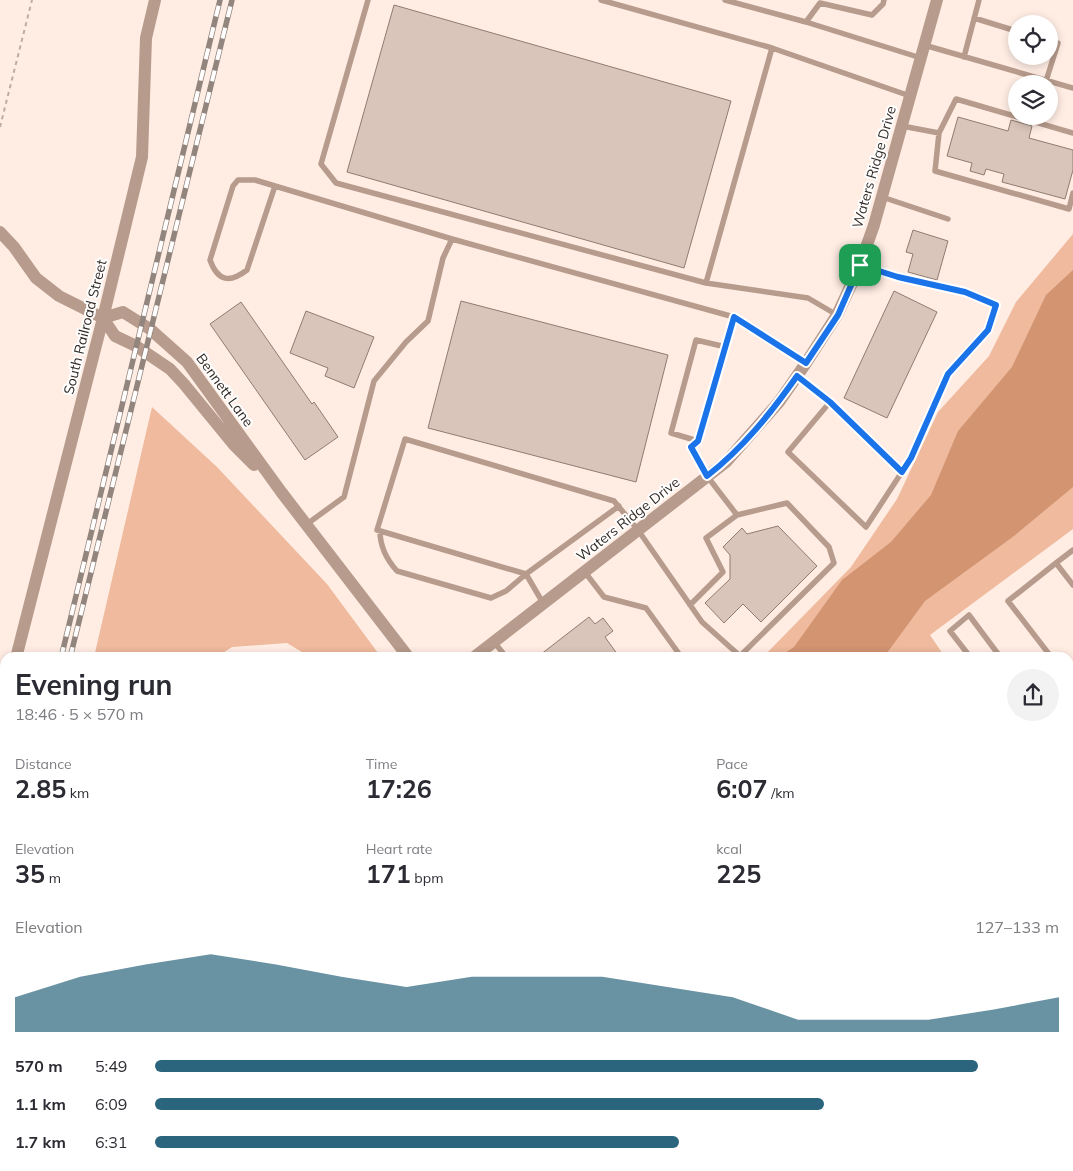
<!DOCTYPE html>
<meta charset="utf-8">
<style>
:root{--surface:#fff;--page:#f2f2f3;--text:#2b2b33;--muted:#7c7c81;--accent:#2a647d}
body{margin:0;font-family:Mulish,sans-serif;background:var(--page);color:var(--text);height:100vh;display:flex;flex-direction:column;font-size:19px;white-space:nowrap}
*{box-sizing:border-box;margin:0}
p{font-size:16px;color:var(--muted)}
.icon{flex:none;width:28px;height:28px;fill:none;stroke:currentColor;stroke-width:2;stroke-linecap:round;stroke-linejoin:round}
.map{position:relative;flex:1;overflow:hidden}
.details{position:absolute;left:0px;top:652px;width:1074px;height:519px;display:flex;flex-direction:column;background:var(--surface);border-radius:15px 15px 0 0;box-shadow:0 2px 8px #0003}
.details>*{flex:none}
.fabs{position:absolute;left:1008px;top:15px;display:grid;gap:10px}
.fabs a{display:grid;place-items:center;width:50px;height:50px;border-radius:50%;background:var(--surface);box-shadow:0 2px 8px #0003;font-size:25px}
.pin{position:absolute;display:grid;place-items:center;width:42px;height:42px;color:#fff;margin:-21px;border-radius:10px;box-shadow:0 2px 8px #0006}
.round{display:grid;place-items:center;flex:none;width:52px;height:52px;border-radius:26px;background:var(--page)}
.overview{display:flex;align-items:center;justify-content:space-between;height:85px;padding:0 15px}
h1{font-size:28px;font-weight:700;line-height:38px}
.metrics{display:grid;grid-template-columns:repeat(3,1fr);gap:8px;height:85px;padding:5px 15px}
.metrics div{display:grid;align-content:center}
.metrics b{font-size:25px;font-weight:700}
.metrics small{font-size:14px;font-weight:400}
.metrics p{font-size:14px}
.chart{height:140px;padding:10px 15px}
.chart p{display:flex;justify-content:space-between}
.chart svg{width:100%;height:90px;margin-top:5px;fill:var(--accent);opacity:.7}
ul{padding:0 15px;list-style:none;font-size:16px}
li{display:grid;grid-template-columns:80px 60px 1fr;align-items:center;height:38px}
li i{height:12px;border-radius:6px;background:var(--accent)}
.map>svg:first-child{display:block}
</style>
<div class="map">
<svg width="1073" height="1171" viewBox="0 0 1073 1171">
<rect width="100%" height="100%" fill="#ffede4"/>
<path fill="#efba9d" d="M1073,234V529L930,635L945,657L762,658L851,567L897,499L938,412L989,356L1016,302Z
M152,407L217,467L327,584L381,657H310L287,643L232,647L217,657H94Z
M5,1040V1166H166L162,1171H68L48,1167L33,1171H0V1061Z"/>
<path fill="#d29471" d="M1073,270V487L1014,536L925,601L884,657H779L794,647L842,580L891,542L931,495L958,431L1012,367L1046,295Z"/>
<path fill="#dac5ba" stroke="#8f7c71" d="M394,5L731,101L684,268L347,172Z
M958,117L1008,131L1011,120L1032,126L1029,138L1073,150V170L1065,199L1002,182L1004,174L986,169L984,175L970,171L972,163L947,156Z
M913,230L948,241L937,280L908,272L913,254L906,252Z
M894,291L937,312L887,418L844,398Z
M461,301L668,355L636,482L428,428Z
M241,302L312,404L314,402L338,437L305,460L210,324Z
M306,311L374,337L354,388L325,376L328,368L290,353Z
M778,526L817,566L761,622L743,604L724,623L705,603L730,579V555L723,547L742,528L747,534Z
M589,617L595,624L603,618L613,631L605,637L620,658H536Z"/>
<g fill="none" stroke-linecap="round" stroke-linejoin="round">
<path stroke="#bbaca4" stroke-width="2" stroke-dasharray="4 4" stroke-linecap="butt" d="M0,127L32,0"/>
<path stroke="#b79b8c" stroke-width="5.5" d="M368,0L321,164L336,183L706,283L808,298L837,315
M601,0L772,48L910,96
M725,0L806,22L921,58
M974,18L1016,31
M806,22L820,3L872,15L883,4L884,0
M924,45L1073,88
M964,57L979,0
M1046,81L1058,43L1049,40
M902,126L939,133
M1073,133L956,99L939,133L935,171L1069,209L1073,193
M275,186L247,270C230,283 218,282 210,260L233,186L238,180H255L275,186L452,239L734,317
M882,197L948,219
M706,283L772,48
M797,376L830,402L788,452L866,527L911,458L948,374L988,330L996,305L965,292L898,277L860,265
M830,402L901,472
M698,441L671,433L696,340L726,347
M307,524L344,497L374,381L406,342L428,321L443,258L452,239
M380,531C380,546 387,560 397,571L491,598L506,591L526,574L619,506
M1056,563L1073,550
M584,571L604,597L646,608L682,658
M543,603L526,574L377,530L405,439L614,501L638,530L702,622L740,656L834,563L829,547L787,503L737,515L707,476L691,447L698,441L734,317L805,363
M690,605L723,572L706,538L737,515
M494,642L507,658
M971,658L950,631L969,615L1001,658
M1052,658L1008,601L1056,563L1073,585
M1069,679L1073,685
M1069,751L1073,757
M1069,957L1073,962
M1069,1070L1073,1068
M1069,1121L1073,1118
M220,1171L221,1166
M727,1171L732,1166
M942,1171L948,1166
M1003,1171L1009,1166"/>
<path stroke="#b79b8c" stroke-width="12" d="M0,232L14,247L36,278L59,296L103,318L115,336L136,346L170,369L184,384L234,445L254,465
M103,318L123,312L150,329L187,362L282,493L409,658
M16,658L103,318L142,157L146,38L155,0
M473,658L726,462L779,402L806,363L837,315L858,270L874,225L937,0
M0,719L5,700
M1069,778L1073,775
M779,1166L782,1171"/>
<defs>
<path id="rail" d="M61,658L220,0
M70,658L232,0
M0,927L5,903
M0,946L5,925"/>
</defs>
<use href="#rail" stroke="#92857e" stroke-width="5.5"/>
<use href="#rail" stroke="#fefefe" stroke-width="4" stroke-dasharray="11" stroke-linecap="butt"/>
</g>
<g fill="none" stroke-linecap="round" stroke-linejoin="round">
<defs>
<path id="route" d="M860,265L898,277L965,292L996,305L988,330L948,374L911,458L902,472L830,402L797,376C771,413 743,448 707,476L691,447L698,441L734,317L806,363L838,315Z"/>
</defs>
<use href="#route" stroke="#fff" stroke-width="10"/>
<use href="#route" stroke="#1a73e8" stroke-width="6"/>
</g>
<g text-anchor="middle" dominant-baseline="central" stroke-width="4" stroke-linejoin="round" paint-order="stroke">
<g font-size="14" fill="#312924" stroke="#fefefe">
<text transform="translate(874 167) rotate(-74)">Waters Ridge Drive</text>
<text transform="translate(85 327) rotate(-76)">South Railroad Street</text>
<text transform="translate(225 390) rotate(54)">Bennett Lane</text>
<text transform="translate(628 519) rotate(-38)">Waters Ridge Drive</text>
</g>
</g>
</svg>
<div class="fabs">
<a><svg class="icon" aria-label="locate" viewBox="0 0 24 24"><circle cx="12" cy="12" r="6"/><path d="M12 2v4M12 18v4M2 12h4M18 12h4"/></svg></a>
<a><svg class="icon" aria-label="layers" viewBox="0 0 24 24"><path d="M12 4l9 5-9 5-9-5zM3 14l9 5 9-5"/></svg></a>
</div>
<div class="pin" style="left:860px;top:265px;background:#1e9e55"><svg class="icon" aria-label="arrive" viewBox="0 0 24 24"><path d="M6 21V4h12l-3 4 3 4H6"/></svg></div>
<section class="details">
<div class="overview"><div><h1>Evening run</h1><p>18:46 · 5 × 570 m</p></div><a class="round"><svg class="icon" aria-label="share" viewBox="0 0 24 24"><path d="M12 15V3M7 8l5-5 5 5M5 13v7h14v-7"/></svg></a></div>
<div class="metrics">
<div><p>Distance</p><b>2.85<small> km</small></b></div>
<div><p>Time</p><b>17:26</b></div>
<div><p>Pace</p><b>6:07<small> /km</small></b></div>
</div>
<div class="metrics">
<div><p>Elevation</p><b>35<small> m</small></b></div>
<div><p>Heart rate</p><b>171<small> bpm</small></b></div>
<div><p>kcal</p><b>225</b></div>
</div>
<div class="chart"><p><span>Elevation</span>127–133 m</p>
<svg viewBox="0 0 160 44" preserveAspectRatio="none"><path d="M0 44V27L10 17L20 11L30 6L40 11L50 17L60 22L70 17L80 17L90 17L100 22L110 27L120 38L130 38L140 38L150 33L160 27V44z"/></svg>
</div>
<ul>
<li><b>570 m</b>5:49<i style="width:91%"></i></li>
<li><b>1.1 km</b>6:09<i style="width:74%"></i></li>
<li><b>1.7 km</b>6:31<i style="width:58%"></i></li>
</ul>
</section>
</div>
